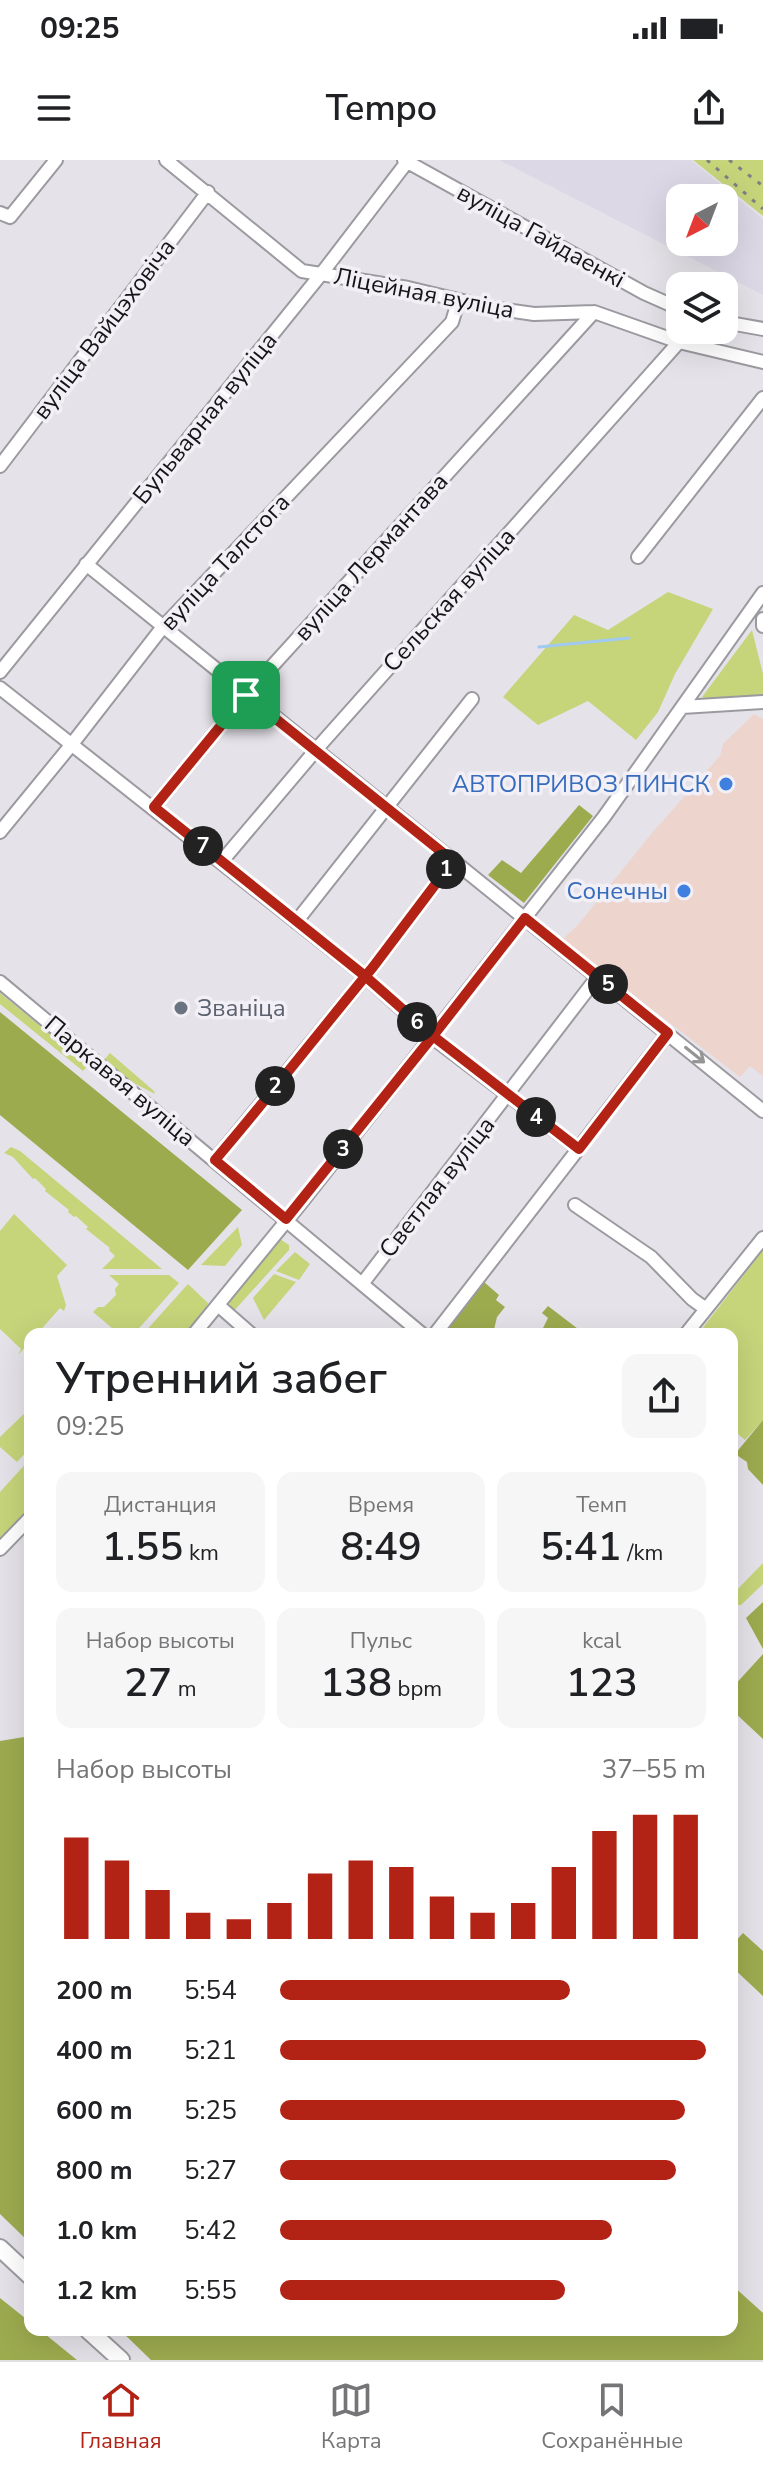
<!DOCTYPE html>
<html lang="ru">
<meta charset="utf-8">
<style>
:root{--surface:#fff;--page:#f6f6f6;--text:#202124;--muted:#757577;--line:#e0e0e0;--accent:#b22316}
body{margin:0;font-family:"Nunito Sans",sans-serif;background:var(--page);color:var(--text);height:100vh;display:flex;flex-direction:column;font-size:30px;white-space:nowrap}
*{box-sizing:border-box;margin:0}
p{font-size:26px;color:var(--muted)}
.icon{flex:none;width:44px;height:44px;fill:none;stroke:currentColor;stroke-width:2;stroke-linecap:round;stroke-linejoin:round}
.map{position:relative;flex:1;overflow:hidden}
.side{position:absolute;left:24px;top:1168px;width:714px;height:1008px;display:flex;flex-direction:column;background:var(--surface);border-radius:16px;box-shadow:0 8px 32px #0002}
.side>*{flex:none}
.needle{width:52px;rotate:222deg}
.tools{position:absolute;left:666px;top:24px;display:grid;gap:16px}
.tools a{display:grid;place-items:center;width:72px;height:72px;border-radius:16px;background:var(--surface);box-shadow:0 8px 32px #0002;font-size:40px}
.pin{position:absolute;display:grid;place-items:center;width:68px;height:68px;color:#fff;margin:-34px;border-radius:16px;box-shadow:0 4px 12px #0006}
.km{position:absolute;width:40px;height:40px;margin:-20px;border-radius:50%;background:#222;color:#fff;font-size:22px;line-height:40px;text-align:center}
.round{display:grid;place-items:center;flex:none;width:84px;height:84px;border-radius:16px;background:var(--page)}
.summary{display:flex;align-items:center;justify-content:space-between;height:136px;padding:0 32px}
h1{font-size:44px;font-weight:600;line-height:60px}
.figures{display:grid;grid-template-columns:repeat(3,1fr);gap:12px;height:136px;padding:8px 32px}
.figures div{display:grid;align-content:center;border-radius:16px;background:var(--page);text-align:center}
.figures b{font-size:40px;font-weight:600}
.figures small{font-size:22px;font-weight:400}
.figures p{font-size:22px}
.chart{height:224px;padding:16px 32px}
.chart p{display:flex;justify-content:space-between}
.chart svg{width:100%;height:144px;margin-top:8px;stroke:var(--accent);stroke-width:6}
ul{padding:0 32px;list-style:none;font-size:26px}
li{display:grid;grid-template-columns:128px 96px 1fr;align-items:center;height:60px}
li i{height:20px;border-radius:10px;background:var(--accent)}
.status{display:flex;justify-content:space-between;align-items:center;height:56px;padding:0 40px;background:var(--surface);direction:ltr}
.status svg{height:22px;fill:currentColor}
header{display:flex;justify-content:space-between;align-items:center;height:104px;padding:0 32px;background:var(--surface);font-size:36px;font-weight:600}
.menu{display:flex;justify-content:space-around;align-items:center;height:112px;border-top:2px solid var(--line);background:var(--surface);font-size:22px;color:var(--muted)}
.menu a{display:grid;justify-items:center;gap:4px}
.menu .selected{color:var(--accent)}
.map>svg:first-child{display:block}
</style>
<div class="status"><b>09:25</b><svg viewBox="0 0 49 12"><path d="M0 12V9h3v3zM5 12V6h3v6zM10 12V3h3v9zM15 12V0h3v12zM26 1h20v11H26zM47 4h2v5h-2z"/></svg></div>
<header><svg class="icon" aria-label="menu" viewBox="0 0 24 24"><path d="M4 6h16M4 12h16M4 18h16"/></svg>Tempo<svg class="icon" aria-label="share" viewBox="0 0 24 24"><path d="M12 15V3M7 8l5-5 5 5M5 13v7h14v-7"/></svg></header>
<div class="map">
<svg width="763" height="2200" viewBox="0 0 763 2200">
<rect width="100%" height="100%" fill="#e5e3e9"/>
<path fill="#edd4cd" d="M754,554L763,559V916L750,906L740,917L562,780L578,765L652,673L720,596L723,584Z"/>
<path fill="#ddd8e6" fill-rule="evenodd" d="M499,0H691L763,59V135ZM680,38H724V82H680Z"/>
<path fill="#c6d47a" d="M693,0H763V56Z
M668,432L713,449L675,514L658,552L636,580L588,541L538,565L503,537L574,455L608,470Z
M752,470L763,514V537L705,539L702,537Z
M0,833L88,905L83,911L0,844Z
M110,893L154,931L155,934L130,921L104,900Z
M11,987L20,991L162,1109H102L115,1096L109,1090L110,1088L86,1069L88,1067L76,1056L74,1057L68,1052L69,1050L45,1031L46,1029L35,1018L33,1019L13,997L4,993Z
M14,1054L67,1105L57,1116L66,1145L64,1151L60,1148L37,1174H30V1182L18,1195L21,1189L0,1169V1071Z
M238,1067L242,1085L225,1106L201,1105Z
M280,1079L289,1085V1090L232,1153L229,1150L230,1139Z
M763,1090V1260L745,1280L732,1269V1174H698Z
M295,1092L310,1104L299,1120L276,1111Z
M274,1114L296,1122L264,1160L253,1138Z
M109,1115H169L179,1123L134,1174H119L93,1152L98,1147H104L116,1135L115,1129L119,1124Z
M188,1124L208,1143L205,1153L187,1174H143Z
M30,1248V1288L17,1302L0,1287V1277Z
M30,1299V1348L0,1381V1332Z
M763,1403V1424L741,1445H736L732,1435Z"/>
<path fill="#9dab4f" d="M579,645L593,656L524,743L488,715L502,700L521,713Z
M0,852L242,1050L188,1110L0,955Z
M484,1122L499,1135L496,1140L505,1147L497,1157L493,1174H453L447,1169Z
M548,1146L582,1172L581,1174H540L548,1158L542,1153Z
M763,1260V1325L748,1309L747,1302L735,1294Z
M763,1442V1489L746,1458Z
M763,1494V1579L732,1550V1528Z
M30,1576V2083L0,2054V1581Z
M743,1773L763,1791V1836L732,1807V1785Z
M732,2125L763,2153V2200H151L120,2170H732Z
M0,2138L30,2162V2170H40L77,2200H0Z"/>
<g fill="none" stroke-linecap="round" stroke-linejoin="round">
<path stroke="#a0caf1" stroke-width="3" d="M539,487L629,478"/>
<defs>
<path id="minor" d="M166,0L302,111L408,128L492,148L534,154L594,152L679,182L763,202
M404,0L644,133L680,149
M0,53L10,57L56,0
M724,162L763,169
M0,306L208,32
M638,397L763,238
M86,404L763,951
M763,459V466
M0,512L322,113L407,2
M0,528L365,816L437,881L579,989
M682,547L763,542
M154,647L246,535L594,152
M0,672L72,584L162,468L452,162L458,142
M222,701L321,584L679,182
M296,762L472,539
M0,822L422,1174
M215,1000L373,807L453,701
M575,1045L651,1097L692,1139L706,1149
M362,1124L598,816
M219,1146L251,1174
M194,1174L301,1043L604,657L763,433
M435,1174L668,873
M686,1174L763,1078
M0,1389L30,1358"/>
<path id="major" d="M0,2088L30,2116
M88,2170L121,2200"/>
</defs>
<use href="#minor" stroke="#9c9aa0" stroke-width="16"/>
<use href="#major" stroke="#9c9aa0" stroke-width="20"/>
<use href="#minor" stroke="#fff" stroke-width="12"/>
<use href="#major" stroke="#fff" stroke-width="16"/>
<path stroke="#817f84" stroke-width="3" stroke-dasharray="4 8" stroke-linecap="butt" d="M707,0L763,49
M729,0L763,26"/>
</g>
<defs><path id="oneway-shaft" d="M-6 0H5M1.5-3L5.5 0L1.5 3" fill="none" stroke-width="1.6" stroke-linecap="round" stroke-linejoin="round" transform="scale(2)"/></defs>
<use stroke="#969596" href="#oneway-shaft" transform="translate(695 895) rotate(39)"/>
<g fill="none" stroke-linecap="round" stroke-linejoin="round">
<defs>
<path id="route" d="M246,535L453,701L373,807C320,871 269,937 215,1000L286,1059L433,876L579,989L668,873L525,758L433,876L365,816L154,647L246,535"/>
</defs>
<use href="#route" stroke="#fff" stroke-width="16"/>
<use href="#route" stroke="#b22316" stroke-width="10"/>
</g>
<g fill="#3f7fe0" stroke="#f2f0f6" stroke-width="3">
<circle cx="726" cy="624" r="8"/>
<circle cx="684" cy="731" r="8"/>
</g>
<circle fill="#6b7280" stroke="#f2f0f6" stroke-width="3" cx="181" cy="848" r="8"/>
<g text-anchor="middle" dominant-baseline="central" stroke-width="7" stroke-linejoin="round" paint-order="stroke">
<g font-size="24" fill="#151416" stroke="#f2f0f6">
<text transform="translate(541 76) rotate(29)">вуліца Гайдаенкі</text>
<text transform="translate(424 133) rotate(11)">Ліцейная вуліца</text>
<text transform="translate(104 169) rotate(-53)">вуліца Вайцэховіча</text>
<text transform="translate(205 258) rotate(-51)">Бульварная вуліца</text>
<text transform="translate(371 397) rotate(-48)">вуліца Лермантава</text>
<text transform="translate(225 402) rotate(-47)">вуліца Талстога</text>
<text transform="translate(449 440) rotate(-48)">Сельская вуліца</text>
<text transform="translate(120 921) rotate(40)">Паркавая вуліца</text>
<text transform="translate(437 1027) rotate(-52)">Светлая вуліца</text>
</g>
<g font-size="24" fill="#366cbe" stroke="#f2f0f6" text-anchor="end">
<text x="710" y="624">АВТОПРИВОЗ ПИНСК</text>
<text x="668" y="731">Сонечны</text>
</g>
<g font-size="24" fill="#5b616d" stroke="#f2f0f6" text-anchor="start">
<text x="197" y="848">Званіца</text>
</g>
</g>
</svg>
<div class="tools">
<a><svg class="needle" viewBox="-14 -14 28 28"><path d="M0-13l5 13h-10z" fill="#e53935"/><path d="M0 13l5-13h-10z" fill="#757577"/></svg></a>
<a><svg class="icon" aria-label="layers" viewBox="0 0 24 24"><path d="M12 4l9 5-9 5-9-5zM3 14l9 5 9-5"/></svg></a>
</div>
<div class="pin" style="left:246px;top:535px;background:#1e9e55"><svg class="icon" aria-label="arrive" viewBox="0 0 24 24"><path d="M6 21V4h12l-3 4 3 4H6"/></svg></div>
<b class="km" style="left:446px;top:709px">1</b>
<b class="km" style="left:275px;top:926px">2</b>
<b class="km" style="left:343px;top:989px">3</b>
<b class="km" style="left:536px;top:957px">4</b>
<b class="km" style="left:608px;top:824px">5</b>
<b class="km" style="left:417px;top:862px">6</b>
<b class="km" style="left:203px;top:686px">7</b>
<section class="side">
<div class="summary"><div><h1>Утренний забег</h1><p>09:25</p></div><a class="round"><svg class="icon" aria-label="share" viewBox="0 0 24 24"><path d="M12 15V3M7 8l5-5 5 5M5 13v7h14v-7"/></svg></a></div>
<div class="figures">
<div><p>Дистанция</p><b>1.55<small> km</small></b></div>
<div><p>Время</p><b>8:49</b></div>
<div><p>Темп</p><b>5:41<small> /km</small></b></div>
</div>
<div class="figures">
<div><p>Набор высоты</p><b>27<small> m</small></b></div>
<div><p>Пульс</p><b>138<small> bpm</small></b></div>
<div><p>kcal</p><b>123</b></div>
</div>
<div class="chart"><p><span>Набор высоты</span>37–55 m</p>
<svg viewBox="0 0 160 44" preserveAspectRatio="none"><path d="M5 44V13M15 44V20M25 44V29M35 44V36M45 44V38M55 44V33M65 44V24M75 44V20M85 44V22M95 44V31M105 44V36M115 44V33M125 44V22M135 44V11M145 44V6M155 44V6"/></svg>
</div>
<ul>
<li><b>200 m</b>5:54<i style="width:68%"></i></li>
<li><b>400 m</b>5:21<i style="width:100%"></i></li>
<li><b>600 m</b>5:25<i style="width:95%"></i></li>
<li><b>800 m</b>5:27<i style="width:93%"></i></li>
<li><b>1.0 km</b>5:42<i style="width:78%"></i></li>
<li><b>1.2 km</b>5:55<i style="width:67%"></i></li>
</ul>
</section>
</div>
<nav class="menu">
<a class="selected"><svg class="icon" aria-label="home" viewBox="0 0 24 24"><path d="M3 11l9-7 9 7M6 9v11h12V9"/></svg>Главная</a>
<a><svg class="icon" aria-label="map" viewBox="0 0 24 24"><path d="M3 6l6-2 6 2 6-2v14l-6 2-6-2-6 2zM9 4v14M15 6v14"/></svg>Карта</a>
<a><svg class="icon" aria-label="saved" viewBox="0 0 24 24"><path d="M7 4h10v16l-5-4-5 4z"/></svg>Сохранённые</a>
</nav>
